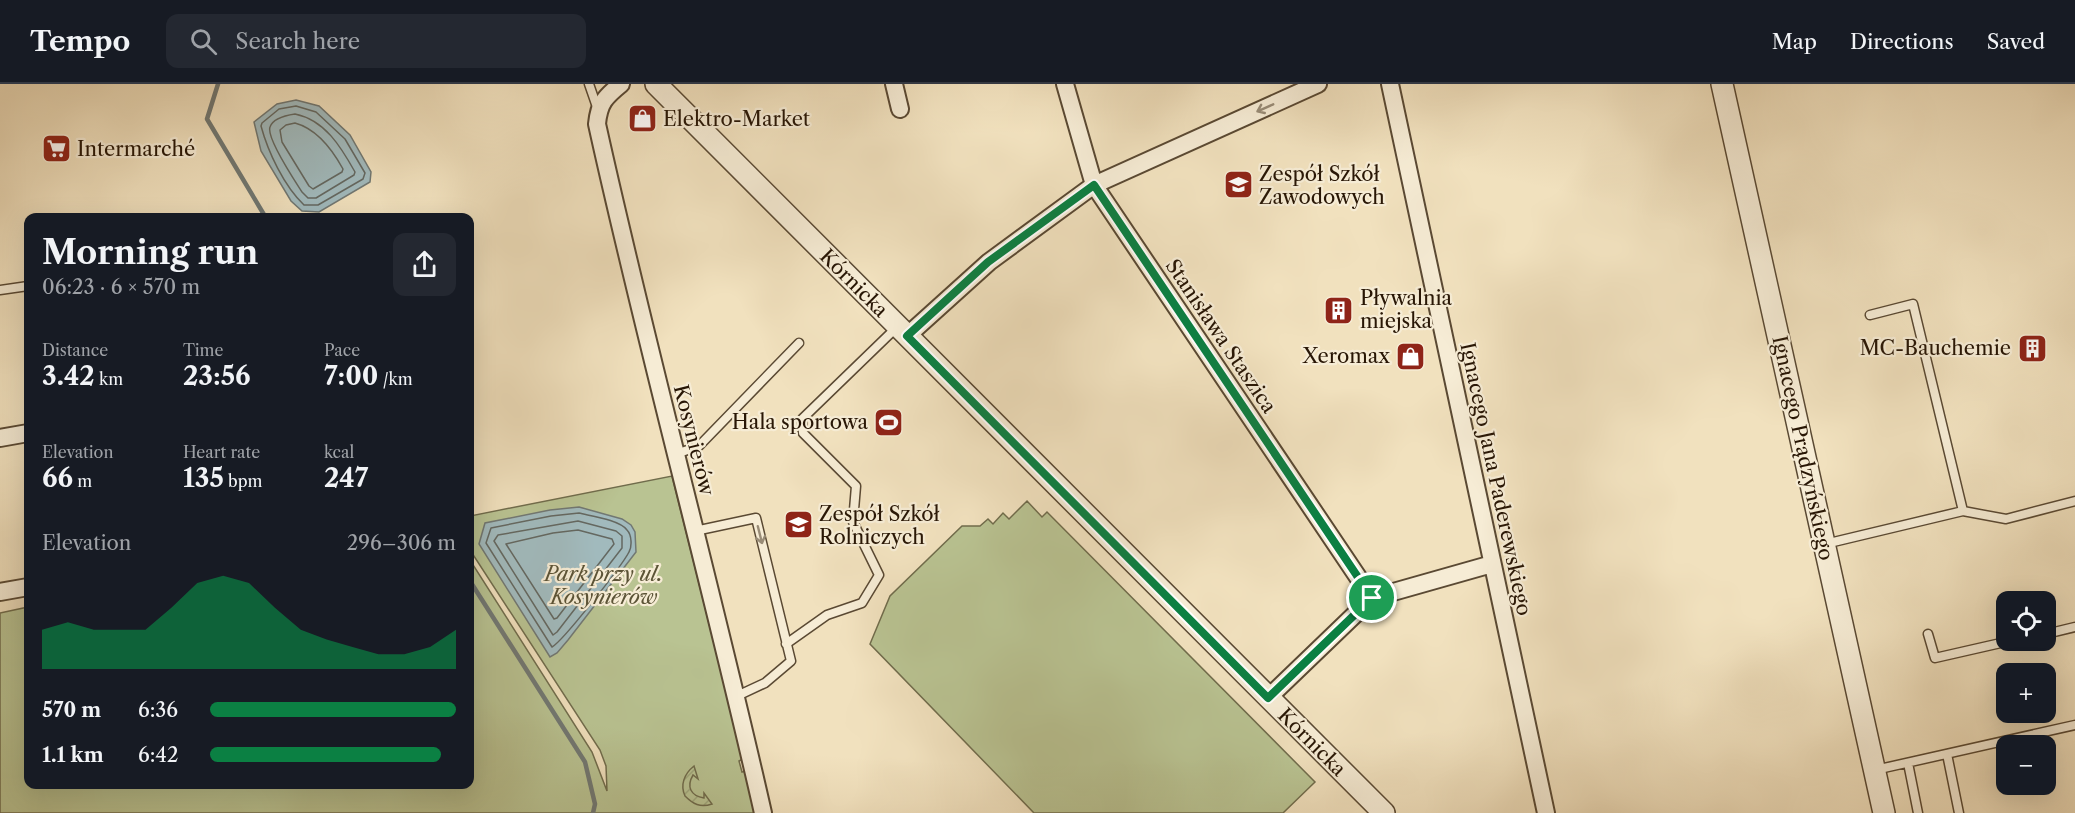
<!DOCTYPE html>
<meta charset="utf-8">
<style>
:root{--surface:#171b24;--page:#242831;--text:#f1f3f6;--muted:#9ea1a6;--line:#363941;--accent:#0b8043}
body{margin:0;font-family:"Libre Caslon Text",serif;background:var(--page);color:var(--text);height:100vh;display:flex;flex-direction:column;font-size:22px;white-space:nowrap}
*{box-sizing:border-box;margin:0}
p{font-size:20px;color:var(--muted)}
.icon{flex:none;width:33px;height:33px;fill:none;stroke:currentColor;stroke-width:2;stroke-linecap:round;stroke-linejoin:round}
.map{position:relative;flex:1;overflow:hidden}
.sheet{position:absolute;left:24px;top:129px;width:450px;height:576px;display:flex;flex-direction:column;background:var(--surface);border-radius:12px;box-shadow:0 6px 24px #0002}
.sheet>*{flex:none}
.fabs{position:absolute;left:1996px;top:507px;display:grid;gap:12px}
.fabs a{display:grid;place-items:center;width:60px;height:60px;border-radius:12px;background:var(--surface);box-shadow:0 6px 24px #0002;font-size:30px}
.pin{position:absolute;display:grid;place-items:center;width:51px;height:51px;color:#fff;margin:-26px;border:3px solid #fff;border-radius:50%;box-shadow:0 2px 6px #0007}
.round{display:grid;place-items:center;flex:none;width:63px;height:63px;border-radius:12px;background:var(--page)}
.overview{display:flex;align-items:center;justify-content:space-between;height:102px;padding:0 18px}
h1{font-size:33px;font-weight:700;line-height:45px}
.figures{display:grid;grid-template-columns:repeat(3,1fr);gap:9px;height:102px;padding:6px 18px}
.figures div{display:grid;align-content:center}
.figures b{font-size:26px;font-weight:700}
.figures small{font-size:16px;font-weight:400}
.figures p{font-size:16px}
.chart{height:168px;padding:12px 18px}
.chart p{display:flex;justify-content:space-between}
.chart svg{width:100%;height:108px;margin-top:6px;fill:var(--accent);opacity:.7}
ul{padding:0 18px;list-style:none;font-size:20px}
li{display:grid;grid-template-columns:96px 72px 1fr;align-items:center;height:45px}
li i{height:15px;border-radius:8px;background:var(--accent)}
header{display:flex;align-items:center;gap:36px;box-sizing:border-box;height:84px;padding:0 30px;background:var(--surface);border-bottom:2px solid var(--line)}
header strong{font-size:28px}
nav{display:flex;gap:33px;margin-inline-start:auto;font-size:21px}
.search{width:420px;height:54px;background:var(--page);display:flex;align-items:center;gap:15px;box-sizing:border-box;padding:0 21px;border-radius:12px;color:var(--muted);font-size:22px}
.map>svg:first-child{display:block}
</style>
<header>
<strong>Tempo</strong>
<div class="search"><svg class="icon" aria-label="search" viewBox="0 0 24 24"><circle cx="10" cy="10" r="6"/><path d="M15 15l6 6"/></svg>Search here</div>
<nav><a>Map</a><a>Directions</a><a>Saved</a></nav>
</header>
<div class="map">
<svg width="2075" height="729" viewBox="0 0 2075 729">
<defs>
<pattern id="garden-furrows" width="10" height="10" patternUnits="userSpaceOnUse" patternTransform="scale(1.5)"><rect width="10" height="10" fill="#b9c392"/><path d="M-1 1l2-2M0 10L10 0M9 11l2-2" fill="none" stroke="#9fa77c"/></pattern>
</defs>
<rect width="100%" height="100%" fill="#f1e1be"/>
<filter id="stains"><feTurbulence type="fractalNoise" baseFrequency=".00333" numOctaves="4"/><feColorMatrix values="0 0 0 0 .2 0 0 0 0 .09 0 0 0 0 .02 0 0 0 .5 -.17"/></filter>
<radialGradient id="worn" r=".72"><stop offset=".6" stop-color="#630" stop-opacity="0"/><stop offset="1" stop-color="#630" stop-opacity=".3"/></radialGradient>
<path fill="#b9c392" stroke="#706c4c" stroke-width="1.5" d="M672,392L743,675L739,677L742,688L746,687L756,729H0V529L28,523V700H470V476L592,668L607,707L606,682L600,666L470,466V432Z
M1027,417L1042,433L1047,428L1315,698L1283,729H1034L870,560L890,512L962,442H980L988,435L993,440L1003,429L1009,435Z"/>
<path fill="url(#garden-furrows)" stroke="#706c4c" stroke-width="1.5" d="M694,682L698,695L693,691C686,703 691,712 704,714V709L712,720C700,724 693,720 685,712C680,701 684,690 694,682Z"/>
<path fill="#a1babd" stroke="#717873" stroke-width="1.5" d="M296,16L319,22L350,51L371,88L370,98L319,128L302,127L291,117L261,67L254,38L277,20Z
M579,423L622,435L631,441L635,448L636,468L568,556L557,569L550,573L479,460L485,439L550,426Z"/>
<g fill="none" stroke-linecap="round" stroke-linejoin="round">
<path stroke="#646861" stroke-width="1.5" d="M296,22L316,28L345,55L365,89L363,95L318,121H304C284,102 268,68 261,42L262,39L279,25Z
M295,30C325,36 341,63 355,88L354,91L316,114H308L302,108C295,97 266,54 270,43C273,34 288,31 295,30Z
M295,39C317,45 332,65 343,85L342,88L313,105L309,102L282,58L280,46L286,41Z
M579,429C591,432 620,436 627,446C632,451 632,463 629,468C621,483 563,557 552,563L486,459L491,444L551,432Z
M578,437L616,447L622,452V464L557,548L553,551L494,457L498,451Z
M578,446L612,455L614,460L557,534L554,535L506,460L553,449Z"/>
<path stroke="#717873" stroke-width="4.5" d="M218,0L207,35L266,134
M470,497L585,678L595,720L593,729"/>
<defs>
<path id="service" d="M589,0L598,26
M0,206L28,202
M1870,231L1913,220L1963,427
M676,370L699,362L799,259
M695,447L756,434L791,577L765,599L737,612
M1825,460L1963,427L2006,435L2075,417
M1928,550L1935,574L2014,556
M2046,550L2075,543
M786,560L827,531L862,519L879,491L853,438L856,402L803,349L802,335L897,243
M1947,670L1959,729
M1908,679L1918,729
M1875,686L2075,641"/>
<path id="minor" d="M621,0C605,13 599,19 597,40C648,271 711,499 763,729
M894,0L900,25
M1065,0L1094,101L1372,514
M1390,0L1546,729
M907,252L989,178L1094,101L1318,0
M0,354L28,349
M0,508L28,503
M1268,614L1372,514L1492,480"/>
<path id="tertiary" d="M656,0L1384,729
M1722,0L1884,729"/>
</defs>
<use href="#service" stroke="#5a4933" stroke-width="11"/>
<use href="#minor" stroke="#5a4933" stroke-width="20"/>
<use href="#tertiary" stroke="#5a4933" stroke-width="24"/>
<use href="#service" stroke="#f6ecd5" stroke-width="8"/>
<use href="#minor" stroke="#f6ecd5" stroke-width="16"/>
<use href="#tertiary" stroke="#f6ecd5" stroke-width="21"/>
</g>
<defs><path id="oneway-shaft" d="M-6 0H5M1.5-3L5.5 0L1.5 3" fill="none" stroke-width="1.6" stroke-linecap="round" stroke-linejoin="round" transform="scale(1.5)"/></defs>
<g stroke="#998c77">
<use href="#oneway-shaft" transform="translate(1265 24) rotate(156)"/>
<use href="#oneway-shaft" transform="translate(760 451) rotate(76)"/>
</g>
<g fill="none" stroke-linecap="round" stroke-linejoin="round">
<defs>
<path id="route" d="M1094,101L1372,514L1268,614L907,252L988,178Z"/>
</defs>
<use href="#route" stroke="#fff" stroke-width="12"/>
<use href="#route" stroke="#0b8043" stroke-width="8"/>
</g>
<defs>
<symbol id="shop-square" viewBox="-11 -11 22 22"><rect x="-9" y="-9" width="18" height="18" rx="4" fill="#8f2418" stroke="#f6ecd5"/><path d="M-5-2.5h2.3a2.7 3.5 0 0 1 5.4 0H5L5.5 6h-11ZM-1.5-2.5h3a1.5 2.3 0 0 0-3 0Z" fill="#fff"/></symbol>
<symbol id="supermarket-square" viewBox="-11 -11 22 22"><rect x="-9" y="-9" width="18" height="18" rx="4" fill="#8f2418" stroke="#f6ecd5"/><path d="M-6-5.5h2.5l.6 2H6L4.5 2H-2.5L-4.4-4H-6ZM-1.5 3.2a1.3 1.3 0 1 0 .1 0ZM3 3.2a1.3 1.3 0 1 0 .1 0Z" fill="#fff"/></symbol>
<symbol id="school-square" viewBox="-11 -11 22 22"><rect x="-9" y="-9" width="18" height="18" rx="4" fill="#8f2418" stroke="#f6ecd5"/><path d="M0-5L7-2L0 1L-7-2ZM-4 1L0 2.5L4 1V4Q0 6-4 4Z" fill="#fff"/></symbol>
<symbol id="building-square" viewBox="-11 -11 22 22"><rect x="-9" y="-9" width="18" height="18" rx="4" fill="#8f2418" stroke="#f6ecd5"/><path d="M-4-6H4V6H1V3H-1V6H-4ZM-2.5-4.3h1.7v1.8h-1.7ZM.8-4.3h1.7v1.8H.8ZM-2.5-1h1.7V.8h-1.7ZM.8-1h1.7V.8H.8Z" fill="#fff"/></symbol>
<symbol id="stadium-square" viewBox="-11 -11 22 22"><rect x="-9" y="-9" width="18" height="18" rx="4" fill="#8f2418" stroke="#f6ecd5"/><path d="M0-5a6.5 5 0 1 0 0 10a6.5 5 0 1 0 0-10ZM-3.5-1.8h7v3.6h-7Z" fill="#fff"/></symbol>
</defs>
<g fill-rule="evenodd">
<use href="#shop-square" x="626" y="18" width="33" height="33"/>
<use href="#supermarket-square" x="40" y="48" width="33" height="33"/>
<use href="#school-square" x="1222" y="84" width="33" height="33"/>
<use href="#building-square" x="1322" y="210" width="33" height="33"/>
<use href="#building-square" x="2016" y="248" width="33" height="33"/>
<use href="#shop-square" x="1394" y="256" width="33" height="33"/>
<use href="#stadium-square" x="872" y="322" width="33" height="33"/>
<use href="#school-square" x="782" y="424" width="33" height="33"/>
</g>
<g text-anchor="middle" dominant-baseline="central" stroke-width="4.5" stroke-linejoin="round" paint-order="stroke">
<g font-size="20" fill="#281605" stroke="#f6ecd5" text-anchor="start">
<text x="663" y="35">Elektro-Market</text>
<text x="77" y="65">Intermarché</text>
<text x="1259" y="90">Zespół Szkół<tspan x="1259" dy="23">Zawodowych</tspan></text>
<text x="1360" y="214">Pływalnia<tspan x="1360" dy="23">miejska</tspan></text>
<text x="2011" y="264" text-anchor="end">MC-Bauchemie</text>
<text x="1390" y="272" text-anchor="end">Xeromax</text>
<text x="868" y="338" text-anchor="end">Hala sportowa</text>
<text x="819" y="430">Zespół Szkół<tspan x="819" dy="23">Rolniczych</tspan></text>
</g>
<g font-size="20" fill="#281605" stroke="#f6ecd5">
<text transform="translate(854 199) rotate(45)">Kórnicka</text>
<text transform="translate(1221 252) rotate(56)">Stanisława Staszica</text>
<text transform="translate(694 356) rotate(76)">Kosynierów</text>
<text transform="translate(1803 364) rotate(78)">Ignacego Prądzyńskiego</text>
<text transform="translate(1496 395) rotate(78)">Ignacego Jana Paderewskiego</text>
<text transform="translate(1312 658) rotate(45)">Kórnicka</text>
</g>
<g font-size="20" font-style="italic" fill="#5b5336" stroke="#f6ecd5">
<text x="604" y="490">Park przy ul.<tspan x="604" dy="23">Kosynierów</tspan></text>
</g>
</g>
<rect width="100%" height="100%" filter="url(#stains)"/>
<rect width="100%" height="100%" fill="url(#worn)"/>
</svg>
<div class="fabs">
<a><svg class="icon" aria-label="locate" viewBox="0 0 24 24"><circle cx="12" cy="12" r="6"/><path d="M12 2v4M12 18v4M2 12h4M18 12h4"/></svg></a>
<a>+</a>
<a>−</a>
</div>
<div class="pin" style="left:1372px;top:514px;background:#1e9e55"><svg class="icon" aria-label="arrive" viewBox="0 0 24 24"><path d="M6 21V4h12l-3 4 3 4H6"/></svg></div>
<section class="sheet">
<div class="overview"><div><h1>Morning run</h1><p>06:23 · 6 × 570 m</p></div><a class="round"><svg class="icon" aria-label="share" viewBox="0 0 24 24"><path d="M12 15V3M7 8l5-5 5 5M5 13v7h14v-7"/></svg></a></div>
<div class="figures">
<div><p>Distance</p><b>3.42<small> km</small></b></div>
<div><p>Time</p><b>23:56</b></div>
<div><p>Pace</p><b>7:00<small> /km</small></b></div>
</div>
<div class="figures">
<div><p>Elevation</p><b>66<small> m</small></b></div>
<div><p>Heart rate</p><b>135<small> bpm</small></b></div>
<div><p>kcal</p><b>247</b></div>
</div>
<div class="chart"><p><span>Elevation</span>296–306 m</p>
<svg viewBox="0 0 160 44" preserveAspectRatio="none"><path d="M0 44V28L10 25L20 28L30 28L40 28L50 19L60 9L70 6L80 9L90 19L100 28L110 32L120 35L130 38L140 38L150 35L160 28V44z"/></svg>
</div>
<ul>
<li><b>570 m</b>6:36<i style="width:100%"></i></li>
<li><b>1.1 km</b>6:42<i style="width:94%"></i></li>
</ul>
</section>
</div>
